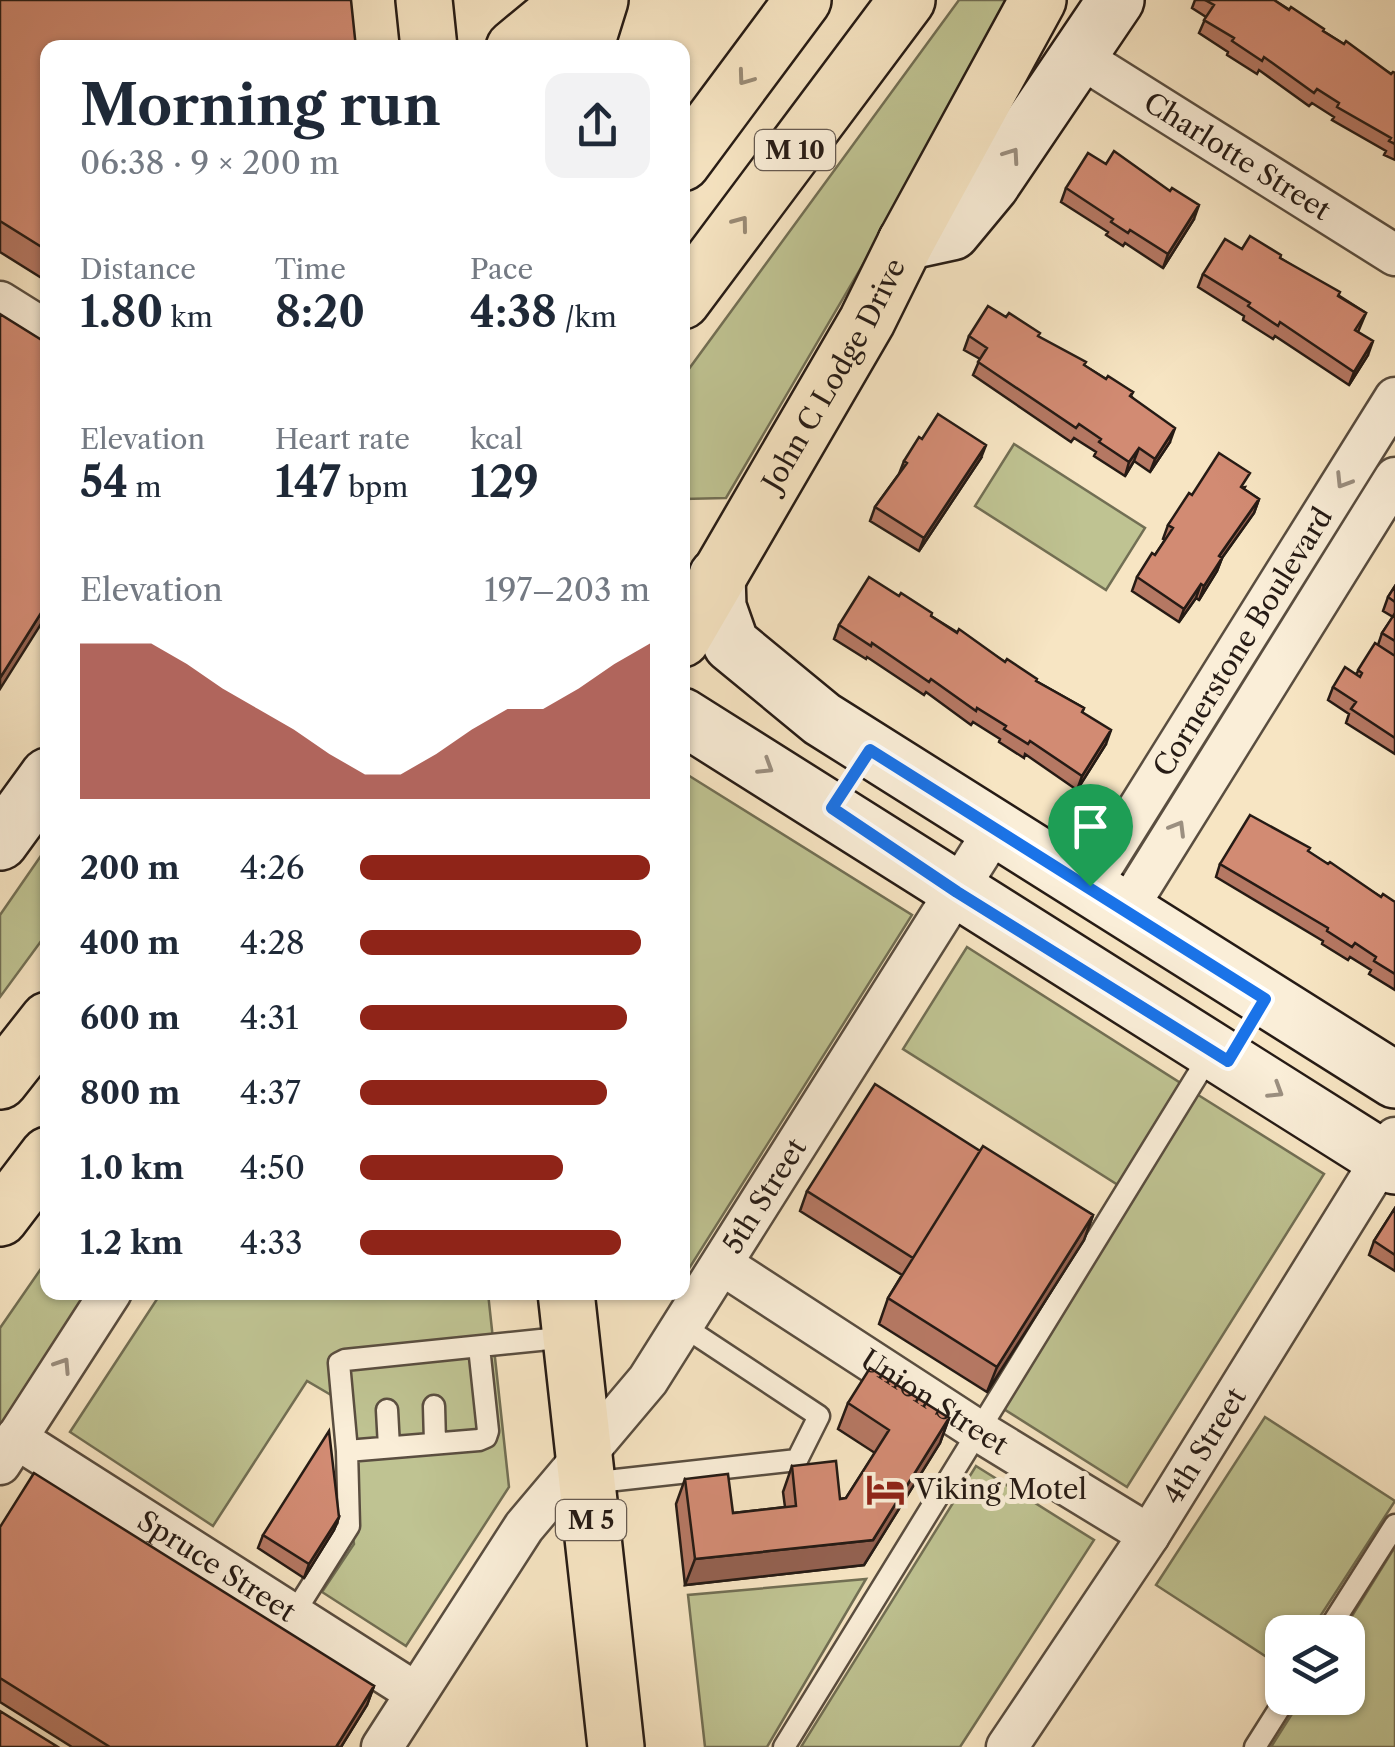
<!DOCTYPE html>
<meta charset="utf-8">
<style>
:root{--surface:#fff;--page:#f2f2f3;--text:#1f2937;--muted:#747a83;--accent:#8f2418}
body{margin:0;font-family:"Libre Caslon Text",serif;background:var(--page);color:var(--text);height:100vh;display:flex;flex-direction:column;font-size:38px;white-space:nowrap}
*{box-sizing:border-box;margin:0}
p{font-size:32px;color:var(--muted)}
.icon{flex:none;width:55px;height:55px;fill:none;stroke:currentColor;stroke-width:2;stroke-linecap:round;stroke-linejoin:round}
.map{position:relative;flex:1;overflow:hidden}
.panel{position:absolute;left:40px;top:40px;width:650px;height:1260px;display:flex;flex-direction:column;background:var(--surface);border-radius:20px;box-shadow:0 2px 8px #0004}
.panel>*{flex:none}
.fabs{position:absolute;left:1265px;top:1615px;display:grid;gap:20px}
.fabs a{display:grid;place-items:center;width:100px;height:100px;border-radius:20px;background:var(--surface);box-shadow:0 2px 8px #0004;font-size:50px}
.pin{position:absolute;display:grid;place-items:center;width:85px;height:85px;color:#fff;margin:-102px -42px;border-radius:50% 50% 50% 0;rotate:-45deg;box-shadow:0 0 10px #0007}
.pin .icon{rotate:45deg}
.round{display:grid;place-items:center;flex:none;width:105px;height:105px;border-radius:20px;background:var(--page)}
.summary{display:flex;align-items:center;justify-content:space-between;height:170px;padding:0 40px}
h1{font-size:55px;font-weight:800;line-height:75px}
.figures{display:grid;grid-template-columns:repeat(3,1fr);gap:15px;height:170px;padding:10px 40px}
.figures div{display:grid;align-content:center}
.figures b{font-size:42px;font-weight:800}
.figures small{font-size:28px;font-weight:400}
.figures p{font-size:28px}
.chart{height:280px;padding:20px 40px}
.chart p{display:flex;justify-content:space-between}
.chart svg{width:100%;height:180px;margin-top:10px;fill:var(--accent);opacity:.7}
ul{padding:0 40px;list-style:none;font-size:32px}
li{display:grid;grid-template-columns:160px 120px 1fr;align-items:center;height:75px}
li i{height:25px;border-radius:12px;background:var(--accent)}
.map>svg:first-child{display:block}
</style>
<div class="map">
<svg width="1395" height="1747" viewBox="0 0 1395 1747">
<rect width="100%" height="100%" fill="#f7e5c3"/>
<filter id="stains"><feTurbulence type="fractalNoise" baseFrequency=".002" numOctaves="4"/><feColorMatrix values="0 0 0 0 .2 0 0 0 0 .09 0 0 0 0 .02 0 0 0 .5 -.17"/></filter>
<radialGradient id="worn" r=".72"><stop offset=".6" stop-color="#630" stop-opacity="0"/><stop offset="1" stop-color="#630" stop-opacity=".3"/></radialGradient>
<path fill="#bfc392" stroke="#726f54" stroke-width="2.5" d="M959,0H1018L726,498L683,499V377Z
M1014,444L1145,528L1106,590L975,506Z
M683,772L912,915L683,1278Z
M47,847V933L0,997V915Z
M967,947L1182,1084L1118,1185L903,1049Z
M1195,1093L1324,1174L1127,1487L999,1406Z
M47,1260L48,1292L87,1293L0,1429V1328Z
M161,1293H488L509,1487L406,1646L322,1592L354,1544L331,1395L307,1381L213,1526L70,1432Z
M1265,1417L1395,1501L1310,1632H1282V1667L1156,1585Z
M976,1466L1094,1540L960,1747H801Z
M1395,1547V1747H1271L1302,1698H1348V1632H1342Z
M866,1579L767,1747H705L688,1595Z"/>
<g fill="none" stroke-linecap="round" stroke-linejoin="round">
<defs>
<path id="lane" d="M434,1406L435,1442
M387,1410L389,1447
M347,1451L479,1440L486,1437L488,1431L479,1347
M589,1483L797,1460L819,1416L683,1326
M293,1615L349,1526L347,1451L339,1363L345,1360L569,1337
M1327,1632L1395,1525
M784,1747L1211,1053
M1255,1747L1286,1698"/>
<g id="street">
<path id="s1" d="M1078,56L1395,255"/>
<path d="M0,302L48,332"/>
<path id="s2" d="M1090,886L1395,398"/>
<path d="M1126,910L1395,478"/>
<path id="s3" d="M723,1265L977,1430L1149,1535"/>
<path id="s4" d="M16,1438L416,1693"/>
<path d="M0,1464L111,1292"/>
<path id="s5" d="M382,1747L524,1527L648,1380L996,828"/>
<path id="s6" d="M1007,1747L1149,1535L1395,1138"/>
</g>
<path id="secondary" d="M906,242L952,232L991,185L1116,0
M717,576L718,607L731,644L822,719L1395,1080
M682,716L1395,1166
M0,842L48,776"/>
<g id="primary">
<path d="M424,0L429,48"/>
<path d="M585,48L600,0"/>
<path id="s7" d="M682,639L867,321L906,242"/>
<path d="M566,1292L616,1747"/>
</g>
<path id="highway" d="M514,48L572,0
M682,163L803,0
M906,242L1038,0
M682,301L907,0
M0,1081L48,1020
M0,1218L48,1155"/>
</defs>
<use href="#lane" stroke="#5a4e40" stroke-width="25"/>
<use href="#street" stroke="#5a4e40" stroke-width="45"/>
<use href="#secondary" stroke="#261b15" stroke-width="60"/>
<use href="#primary" stroke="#261b15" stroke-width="60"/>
<use href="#highway" stroke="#261b15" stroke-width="60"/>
<use href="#lane" stroke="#faeed8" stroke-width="20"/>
<use href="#street" stroke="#faeed8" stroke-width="40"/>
<use href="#secondary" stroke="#faeed8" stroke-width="55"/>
<use href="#primary" stroke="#f7e5c3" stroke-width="55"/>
<use href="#highway" stroke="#f7e5c3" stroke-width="55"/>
</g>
<path fill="#b57863" stroke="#261b15" stroke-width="2.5" d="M0,0L48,48V282L0,252Z
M1195,0H1274L1391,74L1395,73V160L1384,155L1386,151L1332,120L1334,117L1312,103L1309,106L1259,70L1257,74L1227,55L1228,52L1199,33L1206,17L1192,8Z
M1106,164L1170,191L1194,219L1163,268L1125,243L1123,246L1106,235L1108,232L1061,202L1066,188Z
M1242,249L1280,258L1366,313L1358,332L1368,355L1349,385L1275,336L1273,339L1243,320L1244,316L1198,287L1203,274Z
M1006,317L1106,379L1133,392L1131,396L1170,442L1150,472L1134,461L1125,476L1094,456L1096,452L1074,438L1071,442L973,375L980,359L964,350L969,336Z
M981,458L919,551L870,521L875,507L899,474L904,461Z
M1245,487L1244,489L1259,499L1254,513L1222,558L1217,571L1199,600L1196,598L1179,622L1132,591L1137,577L1155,555L1165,540L1163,539L1168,525L1192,495Z
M1395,586V754L1346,723L1349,714L1328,700L1333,687L1356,674L1378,645L1382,633L1393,617L1383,611L1388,597Z
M931,616L1036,681L1084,708L1082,713L1106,744L1077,790L1025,754L1024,758L999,742L1000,739L973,722L971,725L926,692L924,695L867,657L866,659L834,639L839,625Z
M1308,852L1381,897L1395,902V990L1369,974L1371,970L1350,957L1348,960L1322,944L1323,941L1216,877L1220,864Z
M980,1151L1093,1215L1084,1240L987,1392L879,1324L888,1298L902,1275L800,1211L807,1191Z
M1395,1208V1271L1369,1255L1374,1241Z
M848,1403L949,1418L940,1443L864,1565L685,1585L676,1504L685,1479L733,1513L785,1507L783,1492L792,1466L840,1499L846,1498L875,1453L838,1429Z
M339,1517L334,1530L304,1578L258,1548L263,1535Z
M0,1527L374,1686L367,1705L341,1747H72L0,1702Z"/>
<path fill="#936150" stroke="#261b15" stroke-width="2.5" d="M1199,205L1194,219L1163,268L1168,254Z
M1373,341L1368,355L1349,385L1354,372Z
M1175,428L1170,442L1150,472L1155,459Z
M986,445L981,458L919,551L924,538Z
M1139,448L1134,461L1125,476L1129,462Z
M1259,499L1254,513L1214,569L1219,556Z
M1222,558L1217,571L1199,600L1204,586Z
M1201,584L1196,598L1179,622L1184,609Z
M48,602V613L0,689V678Z
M1111,730L1106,744L1077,790L1082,776Z
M1093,1215L1084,1240L987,1392L997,1367Z
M949,1418L940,1443L864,1565L685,1585L695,1559L873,1540Z
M339,1517L334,1530L304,1578L309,1564Z
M374,1686L367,1705L341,1747H336Z"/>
<path fill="#d28b73" stroke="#261b15" stroke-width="2.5" d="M0,0H351L356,48H48V251L0,221Z
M1205,0H1274L1289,10L1291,7L1324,29L1323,31L1344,44L1346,41L1391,74L1393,72L1395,73V144L1389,141L1391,138L1337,107L1339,103L1317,89L1314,93L1264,57L1262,61L1232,41L1234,38L1204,20L1214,5Z
M1114,151L1170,191L1172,188L1199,205L1168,254L1130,230L1128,233L1111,222L1113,219L1066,188L1088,153L1106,164Z
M1250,236L1281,255L1280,258L1340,292L1338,296L1366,313L1355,330L1373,341L1354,372L1280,322L1278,326L1248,306L1250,303L1203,274L1225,239L1242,249Z
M988,306L1006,317L1009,313L1040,333L1038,336L1086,362L1084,365L1106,379L1108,376L1133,392L1130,396L1175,428L1155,459L1139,448L1129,462L1099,442L1101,439L1079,424L1076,428L978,362L987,348L969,336Z
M0,314L48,344V602L0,678Z
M938,414L986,445L924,538L875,507L907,463L904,461L919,437L922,439Z
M1219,453L1250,473L1241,487L1259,499L1219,556L1222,558L1204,586L1201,584L1184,609L1137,577L1152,553L1155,555L1173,528L1168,525L1189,493L1192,495Z
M869,577L899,596L901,593L932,613L931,616L957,633L959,629L1005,662L1007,659L1037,679L1036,681L1084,708L1082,712L1111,730L1082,776L1030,741L1028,744L1004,729L1006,726L977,708L976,711L931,679L929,682L872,643L871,646L839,625Z
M1395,586V602L1388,597Z
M1395,613V641L1382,633Z
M1375,643L1395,656V738L1351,709L1356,702L1333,687L1345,667L1360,677L1362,673L1358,670Z
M1250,815L1310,848L1308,851L1328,864L1330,862L1381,897L1383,894L1395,902V974L1374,961L1376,957L1355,943L1352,947L1327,931L1328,928L1220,864Z
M875,1084L980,1151L913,1258L807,1191Z
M983,1146L1093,1215L997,1367L888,1298Z
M1395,1208V1255L1374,1241Z
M870,1368L949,1418L873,1540L695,1559L685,1479L728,1474L733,1513L796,1506L792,1466L836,1461L840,1499L846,1498L889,1430L848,1403Z
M329,1431L339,1517L309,1564L263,1535Z
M34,1473L374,1686L336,1747H110L0,1678V1527Z
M0,1711L58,1747H0Z"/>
<defs><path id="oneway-chevron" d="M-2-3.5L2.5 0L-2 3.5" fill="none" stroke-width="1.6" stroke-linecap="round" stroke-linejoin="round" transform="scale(2.5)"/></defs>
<g stroke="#998a75">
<use href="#oneway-chevron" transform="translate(745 78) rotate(126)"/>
<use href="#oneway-chevron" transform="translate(741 223) rotate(-53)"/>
</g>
<g stroke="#9b8f80">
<use href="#oneway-chevron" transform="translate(1012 155) rotate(-55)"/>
<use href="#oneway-chevron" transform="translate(1343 481) rotate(122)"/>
<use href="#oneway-chevron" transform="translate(766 767) rotate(32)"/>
<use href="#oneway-chevron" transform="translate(1178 828) rotate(-59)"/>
<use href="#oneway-chevron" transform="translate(1276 1091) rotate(32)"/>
<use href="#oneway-chevron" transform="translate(63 1365) rotate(-57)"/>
</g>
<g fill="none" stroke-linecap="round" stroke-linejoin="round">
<defs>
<path id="route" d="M870,750L1265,999L1228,1061L957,892L832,808Z"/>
</defs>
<use href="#route" stroke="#fff" stroke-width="20"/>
<use href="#route" stroke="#1a73e8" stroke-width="12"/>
</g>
<defs>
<symbol id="hotel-bare" viewBox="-9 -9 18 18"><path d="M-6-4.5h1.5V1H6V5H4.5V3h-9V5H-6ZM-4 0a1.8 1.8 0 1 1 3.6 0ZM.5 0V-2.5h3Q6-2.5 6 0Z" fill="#8f2418" stroke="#faeed8" stroke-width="2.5" paint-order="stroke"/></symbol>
</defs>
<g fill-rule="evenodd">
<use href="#hotel-bare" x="858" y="1462" width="55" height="55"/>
</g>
<g text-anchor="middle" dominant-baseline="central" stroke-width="10" stroke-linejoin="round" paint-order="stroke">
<g fill="#faeed8" stroke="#665a50" stroke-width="2.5">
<rect x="755" y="130" width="80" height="40" rx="8"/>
<rect x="556" y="1500" width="70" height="40" rx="8"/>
</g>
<g font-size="25" font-weight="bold" fill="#261b15">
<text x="795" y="150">M 10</text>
<text x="591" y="1520">M 5</text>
</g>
<g font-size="28" fill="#261b15" stroke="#faeed8">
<text stroke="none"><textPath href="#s1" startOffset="188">Charlotte Street</textPath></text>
<text stroke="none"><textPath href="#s7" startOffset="305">John C Lodge Drive</textPath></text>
<text stroke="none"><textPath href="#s2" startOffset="288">Cornerstone Boulevard</textPath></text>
<text stroke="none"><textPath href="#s5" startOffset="672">5th Street</textPath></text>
<text stroke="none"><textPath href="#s3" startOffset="252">Union Street</textPath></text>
<text stroke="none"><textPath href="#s6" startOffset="360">4th Street</textPath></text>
<text stroke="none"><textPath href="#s4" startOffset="238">Spruce Street</textPath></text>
</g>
<g font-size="28" fill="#261b15" stroke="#faeed8" text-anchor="start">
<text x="915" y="1489">Viking Motel</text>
</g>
</g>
<rect width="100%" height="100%" filter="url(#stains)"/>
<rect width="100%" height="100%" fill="url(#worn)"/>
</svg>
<div class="fabs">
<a><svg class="icon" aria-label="layers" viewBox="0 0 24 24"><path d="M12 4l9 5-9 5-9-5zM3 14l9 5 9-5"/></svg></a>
</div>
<div class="pin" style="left:1090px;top:886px;background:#1e9e55"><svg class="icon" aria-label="arrive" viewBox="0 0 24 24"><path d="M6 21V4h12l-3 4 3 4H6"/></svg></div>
<section class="panel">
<div class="summary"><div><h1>Morning run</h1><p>06:38 · 9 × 200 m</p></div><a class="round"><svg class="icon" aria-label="share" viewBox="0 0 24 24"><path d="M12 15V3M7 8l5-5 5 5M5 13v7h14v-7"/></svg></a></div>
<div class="figures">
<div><p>Distance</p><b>1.80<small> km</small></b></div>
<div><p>Time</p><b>8:20</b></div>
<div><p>Pace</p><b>4:38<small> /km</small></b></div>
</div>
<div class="figures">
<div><p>Elevation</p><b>54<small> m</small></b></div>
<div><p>Heart rate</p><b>147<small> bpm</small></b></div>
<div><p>kcal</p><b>129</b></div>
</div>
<div class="chart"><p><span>Elevation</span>197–203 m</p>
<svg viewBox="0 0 160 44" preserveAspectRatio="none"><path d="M0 44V6L10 6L20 6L30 11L40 17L50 22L60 27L70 33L80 38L90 38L100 33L110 27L120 22L130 22L140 17L150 11L160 6V44z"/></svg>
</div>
<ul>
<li><b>200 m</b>4:26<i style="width:100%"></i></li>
<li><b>400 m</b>4:28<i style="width:97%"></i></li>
<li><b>600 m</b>4:31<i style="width:92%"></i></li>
<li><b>800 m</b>4:37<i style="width:85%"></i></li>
<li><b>1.0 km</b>4:50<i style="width:70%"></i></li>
<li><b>1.2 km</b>4:33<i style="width:90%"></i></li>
</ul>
</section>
</div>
